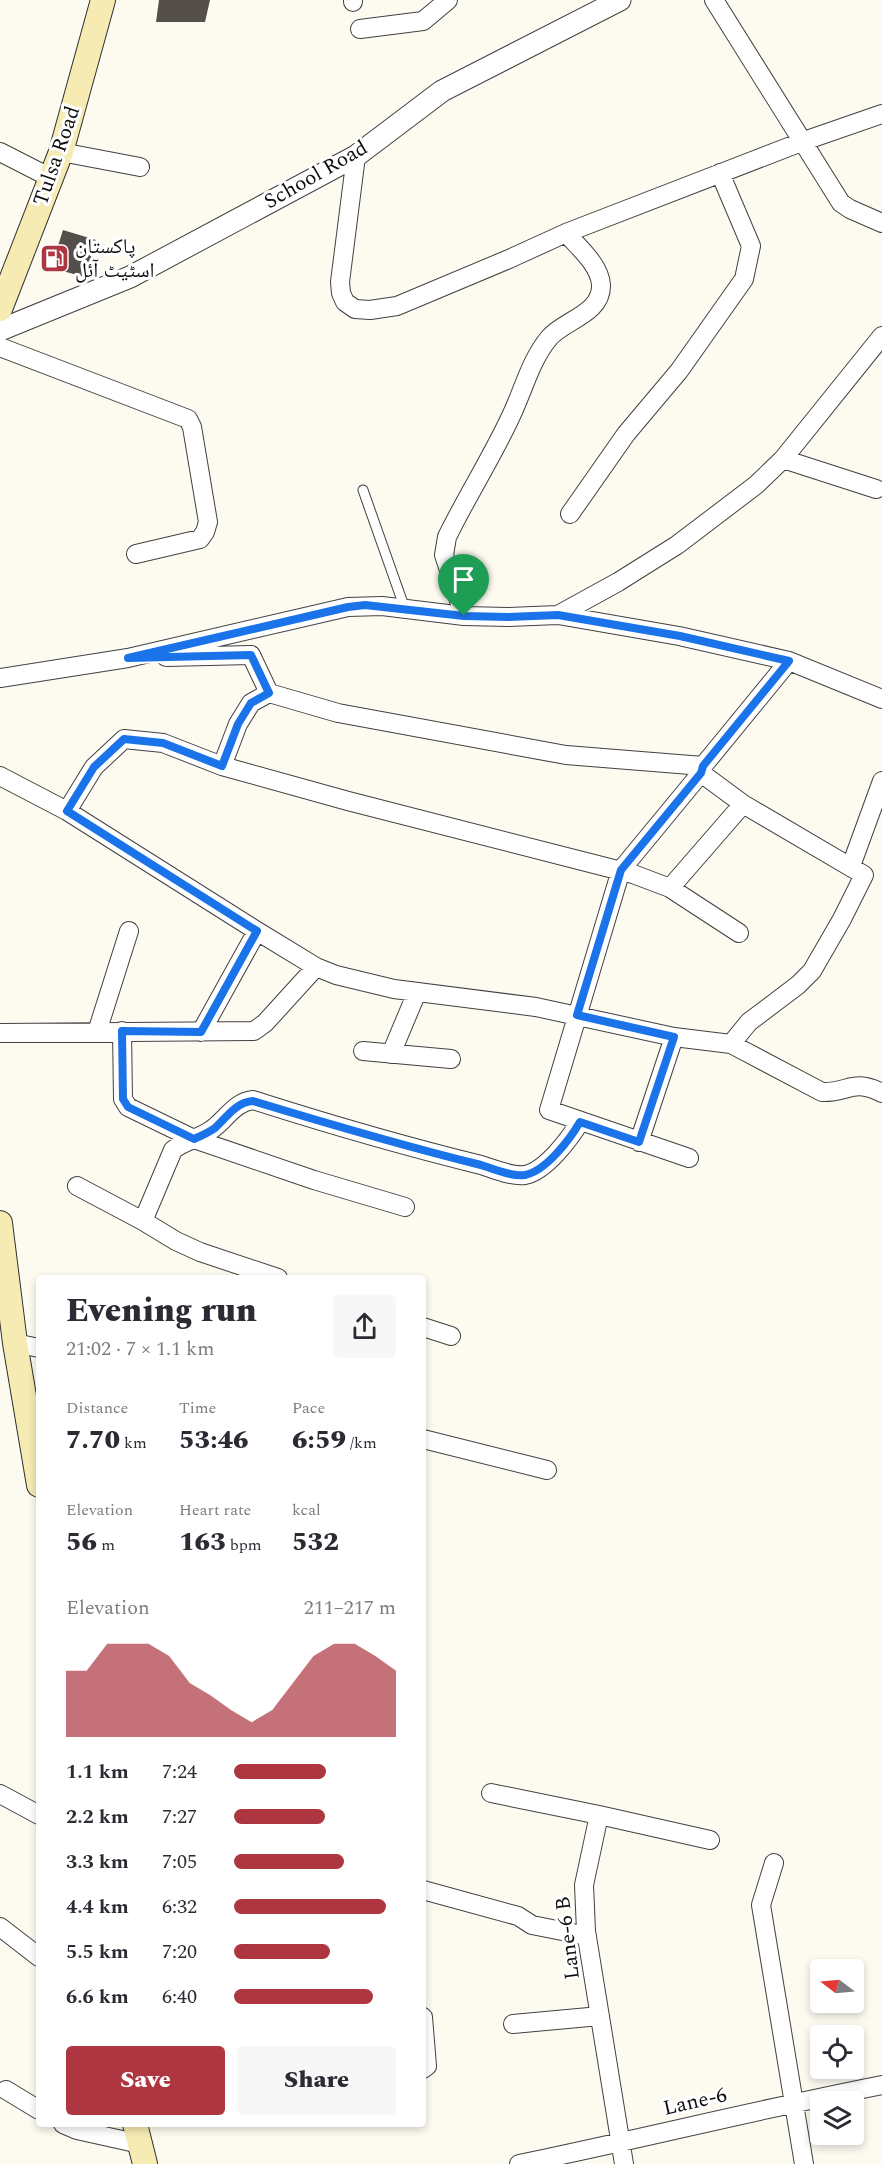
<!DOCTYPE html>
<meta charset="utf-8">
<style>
:root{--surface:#fff;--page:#f7f7f7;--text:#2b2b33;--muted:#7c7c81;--accent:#ad3641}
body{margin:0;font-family:Spectral,"Noto Naskh Arabic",serif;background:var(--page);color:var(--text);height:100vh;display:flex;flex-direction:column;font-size:22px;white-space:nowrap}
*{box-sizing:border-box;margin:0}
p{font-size:20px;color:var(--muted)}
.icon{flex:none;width:33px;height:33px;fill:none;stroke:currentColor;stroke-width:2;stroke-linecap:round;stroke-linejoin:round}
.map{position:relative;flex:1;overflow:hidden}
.side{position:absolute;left:36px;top:1275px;width:390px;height:852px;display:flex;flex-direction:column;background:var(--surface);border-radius:6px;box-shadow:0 3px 9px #0003}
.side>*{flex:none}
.needle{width:39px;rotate:286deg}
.buttons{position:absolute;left:810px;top:1959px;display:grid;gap:12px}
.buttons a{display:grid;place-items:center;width:54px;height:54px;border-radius:6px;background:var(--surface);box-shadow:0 3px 9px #0003;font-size:30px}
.pin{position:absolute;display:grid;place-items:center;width:51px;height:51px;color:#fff;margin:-62px -26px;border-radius:50% 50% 50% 0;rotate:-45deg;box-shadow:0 0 6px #0007}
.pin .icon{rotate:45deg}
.round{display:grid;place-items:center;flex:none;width:63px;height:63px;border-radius:6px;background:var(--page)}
.headline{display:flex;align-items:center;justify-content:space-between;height:102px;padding:0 30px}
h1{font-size:33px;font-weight:800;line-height:45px}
.stats{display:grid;grid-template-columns:repeat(3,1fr);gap:9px;height:102px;padding:6px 30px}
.stats div{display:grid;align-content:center}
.stats b{font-size:26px;font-weight:800}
.stats small{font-size:16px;font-weight:400}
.stats p{font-size:16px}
.chart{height:168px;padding:12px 30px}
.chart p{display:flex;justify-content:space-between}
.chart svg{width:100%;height:108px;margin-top:6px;fill:var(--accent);opacity:.7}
.primary-button{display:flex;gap:12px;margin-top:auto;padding:12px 30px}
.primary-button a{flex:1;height:69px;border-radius:6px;background:var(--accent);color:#fff;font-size:24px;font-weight:800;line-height:69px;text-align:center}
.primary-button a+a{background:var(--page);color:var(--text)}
ul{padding:0 30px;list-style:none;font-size:20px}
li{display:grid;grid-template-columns:96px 72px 1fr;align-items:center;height:45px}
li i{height:15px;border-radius:8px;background:var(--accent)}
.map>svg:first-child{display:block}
</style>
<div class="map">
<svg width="882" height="2164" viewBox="0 0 882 2164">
<rect width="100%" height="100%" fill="#fdfaf0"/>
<path fill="#554f4b" d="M159,0H210L205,22H156Z
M63,230L96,240L85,277L51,268Z"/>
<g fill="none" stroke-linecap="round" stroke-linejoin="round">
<defs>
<path id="service" d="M363,490L405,609"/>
<path id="minor" d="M714,0L841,203L850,209L882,223
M353,2V0
M360,29L423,21L448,0
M0,152L51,178
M61,152L140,167
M356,156L340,282L341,293L345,302L355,309L370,310L397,306L509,259L566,233L804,141L882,114
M0,347L188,419L192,427L208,522L205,532L200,539L136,554
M783,459L876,489
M570,514L626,434L679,371L744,279L751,246L720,173
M558,615L679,636L789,661L882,699
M464,616L444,555L447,537C467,496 492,457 511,416C524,389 530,361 549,338C564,320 602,314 601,285C600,265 578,247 566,233
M166,657L251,655L269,693
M0,678L128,658L348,607L382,606L464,616L508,617L558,615L618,582L677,545L756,485L783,459L882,336
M222,766L238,724L251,703L269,693L338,713L566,755L703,766
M701,773L743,804L864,875L842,919L812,971L798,985L749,1022L731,1044
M0,776L67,811L257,931L316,967L336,975L394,989L536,1007L674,1037L731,1044L822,1092C849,1093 852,1078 882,1093
M67,811L94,767L124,739L163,743L222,766L348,801L633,874L670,888L739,933
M851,866L882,781
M670,888L743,804
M122,1031L123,1099L128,1107L194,1139L314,1180L405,1207
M97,1032L129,931
M201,1032L257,931
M0,1033L254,1031L265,1023L316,967
M363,1051L451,1059
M391,1054L417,992
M639,1142L674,1037
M689,1158L549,1110L621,870L701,773L703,766L789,661
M77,1186L143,1221L176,1241L200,1252L278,1278
M143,1221L173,1150C184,1141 198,1139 211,1130C225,1121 234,1102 253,1100C328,1124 404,1146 481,1165C494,1169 512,1177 525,1175C546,1171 570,1138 580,1122
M423,1327L451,1336
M15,1343L39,1348
M423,1439L547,1470
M491,1793L599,1815L584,1885L586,1931L624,2164
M0,1794L39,1815
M599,1815L710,1840
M774,1863L761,1905L804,2164
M423,1890L518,1916L532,1925L587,1936
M0,1927L39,1957
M423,2017L427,2066L423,2069
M513,2024L600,2016
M6,2090L39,2110
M63,2124L77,2130L140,2144
M519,2164C640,2139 760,2109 882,2085"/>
<path id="tertiary" d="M0,330L130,277L356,156L442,91L620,0"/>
<path id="secondary" d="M0,309L61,152L103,0
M0,1223L15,1343L39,1485
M135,2124L145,2164"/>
</defs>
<use href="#service" stroke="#414141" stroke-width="11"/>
<use href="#minor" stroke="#414141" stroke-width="20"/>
<use href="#tertiary" stroke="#414141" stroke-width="23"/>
<use href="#secondary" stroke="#303030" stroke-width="26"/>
<use href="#service" stroke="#fff" stroke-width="9"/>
<use href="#minor" stroke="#fff" stroke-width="18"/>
<use href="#tertiary" stroke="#fff" stroke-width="21"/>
<use href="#secondary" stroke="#f6ebb3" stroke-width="24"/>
</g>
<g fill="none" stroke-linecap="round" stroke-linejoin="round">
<defs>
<path id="route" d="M365,605L464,616L508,617L558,615L680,636L789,661L703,766L701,773L621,870L577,1015L674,1037L639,1142L580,1122C570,1139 546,1171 525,1175C512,1177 494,1169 481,1165C404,1146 329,1124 253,1101C236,1102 227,1117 215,1128C208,1133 201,1136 194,1139L128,1107L123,1099L122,1031L201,1032L257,931L67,811L94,767L124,739L163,743L222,766L238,724L251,703L269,693L251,655L128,658L348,607Z"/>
</defs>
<use href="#route" stroke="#fff" stroke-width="12"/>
<use href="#route" stroke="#1a73e8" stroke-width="8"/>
</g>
<defs>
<symbol id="fuel-square" viewBox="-11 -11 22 22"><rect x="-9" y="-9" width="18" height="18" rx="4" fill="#ad3641" stroke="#fff"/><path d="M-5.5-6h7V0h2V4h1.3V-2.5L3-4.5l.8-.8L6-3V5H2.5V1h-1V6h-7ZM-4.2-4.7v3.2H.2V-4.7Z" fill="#fff"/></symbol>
</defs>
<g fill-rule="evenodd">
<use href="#fuel-square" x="38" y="242" width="33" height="33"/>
</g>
<g text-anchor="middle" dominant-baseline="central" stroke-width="6" stroke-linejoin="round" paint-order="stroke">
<g font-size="21" fill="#0e0e0e" stroke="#fff">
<text transform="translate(57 156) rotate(-71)">Tulsa Road</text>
<text transform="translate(316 175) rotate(-30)">School Road</text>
<text transform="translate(568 1938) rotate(-97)">Lane-6 B</text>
<text transform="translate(695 2102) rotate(-13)">Lane-6</text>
</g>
<g font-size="21" fill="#0e0e0e" stroke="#fff" text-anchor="start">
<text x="75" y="247">پاکستان<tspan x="75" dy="24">اسٹیٹ آئل</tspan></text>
</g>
</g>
</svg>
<div class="buttons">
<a><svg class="needle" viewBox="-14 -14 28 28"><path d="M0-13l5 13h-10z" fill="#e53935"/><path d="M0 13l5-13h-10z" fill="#7c7c81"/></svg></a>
<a><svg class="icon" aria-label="locate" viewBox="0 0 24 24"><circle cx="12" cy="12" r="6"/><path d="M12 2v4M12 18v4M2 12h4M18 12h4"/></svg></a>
<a><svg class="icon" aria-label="layers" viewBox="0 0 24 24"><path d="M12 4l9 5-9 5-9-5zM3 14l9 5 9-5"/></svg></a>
</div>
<div class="pin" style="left:464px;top:616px;background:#1e9e55"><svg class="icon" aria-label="arrive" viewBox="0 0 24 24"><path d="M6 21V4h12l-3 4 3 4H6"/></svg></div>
<section class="side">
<div class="headline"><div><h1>Evening run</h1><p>21:02 · 7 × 1.1 km</p></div><a class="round"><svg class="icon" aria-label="share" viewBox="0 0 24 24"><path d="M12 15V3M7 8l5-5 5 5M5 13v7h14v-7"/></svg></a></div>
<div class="stats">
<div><p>Distance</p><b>7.70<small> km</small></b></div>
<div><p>Time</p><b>53:46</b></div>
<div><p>Pace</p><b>6:59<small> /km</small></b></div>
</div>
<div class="stats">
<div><p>Elevation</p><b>56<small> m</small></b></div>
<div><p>Heart rate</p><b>163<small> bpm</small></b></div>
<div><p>kcal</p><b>532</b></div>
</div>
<div class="chart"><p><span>Elevation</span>211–217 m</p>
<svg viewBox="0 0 160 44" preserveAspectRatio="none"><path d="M0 44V17L10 17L20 6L30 6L40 6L50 11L60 22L70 27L80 33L90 38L100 33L110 22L120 11L130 6L140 6L150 11L160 17V44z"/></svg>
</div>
<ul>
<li><b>1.1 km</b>7:24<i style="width:57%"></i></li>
<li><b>2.2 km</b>7:27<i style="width:56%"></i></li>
<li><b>3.3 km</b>7:05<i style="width:68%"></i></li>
<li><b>4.4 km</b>6:32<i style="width:94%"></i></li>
<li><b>5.5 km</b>7:20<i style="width:59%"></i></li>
<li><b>6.6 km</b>6:40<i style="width:86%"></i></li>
</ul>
<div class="primary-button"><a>Save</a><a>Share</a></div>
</section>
</div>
